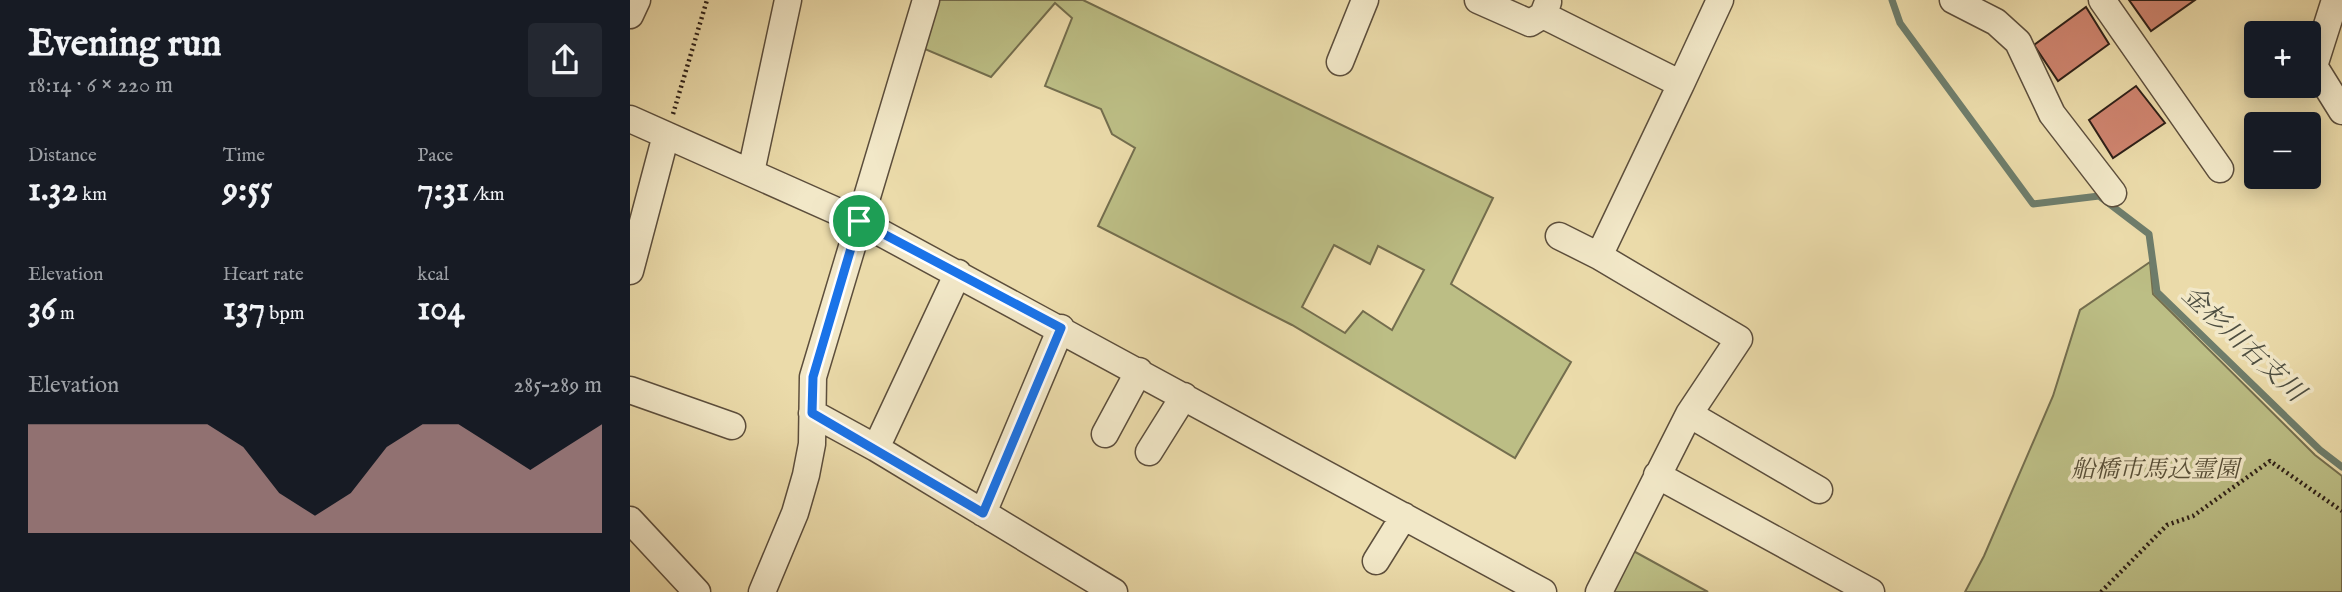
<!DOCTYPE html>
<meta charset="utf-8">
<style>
:root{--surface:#171b24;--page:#242831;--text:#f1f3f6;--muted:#9ea1a6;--accent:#c59692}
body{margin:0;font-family:"IM FELL English","Noto Serif JP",serif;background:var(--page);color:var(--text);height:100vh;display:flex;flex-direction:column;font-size:26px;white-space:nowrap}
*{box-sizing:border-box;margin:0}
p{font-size:23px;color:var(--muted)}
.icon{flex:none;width:38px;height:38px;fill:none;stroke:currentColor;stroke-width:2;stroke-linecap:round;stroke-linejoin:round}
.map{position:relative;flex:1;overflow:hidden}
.sheet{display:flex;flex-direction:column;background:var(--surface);width:630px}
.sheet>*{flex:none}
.tools{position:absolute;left:1614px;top:21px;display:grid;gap:14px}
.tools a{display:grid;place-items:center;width:77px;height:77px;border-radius:7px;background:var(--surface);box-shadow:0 4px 18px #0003;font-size:35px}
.pin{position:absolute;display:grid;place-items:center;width:60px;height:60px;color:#fff;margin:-30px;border:4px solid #fff;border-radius:50%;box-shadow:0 2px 7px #0007}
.round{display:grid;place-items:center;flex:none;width:74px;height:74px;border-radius:7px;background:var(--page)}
.head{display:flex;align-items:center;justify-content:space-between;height:119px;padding:0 28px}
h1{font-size:38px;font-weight:700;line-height:52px}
.figures{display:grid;grid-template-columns:repeat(3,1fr);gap:10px;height:119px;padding:7px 28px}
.figures div{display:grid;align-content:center}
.figures b{font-size:35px;font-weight:700}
.figures small{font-size:19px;font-weight:400}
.figures p{font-size:19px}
.chart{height:196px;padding:14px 28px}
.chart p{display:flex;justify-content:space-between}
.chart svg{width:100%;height:126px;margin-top:7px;fill:var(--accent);opacity:.7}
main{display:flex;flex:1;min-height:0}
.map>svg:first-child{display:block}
</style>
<main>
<section class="sheet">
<div class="head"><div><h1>Evening run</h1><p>18:14 · 6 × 220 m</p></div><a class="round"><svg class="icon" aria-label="share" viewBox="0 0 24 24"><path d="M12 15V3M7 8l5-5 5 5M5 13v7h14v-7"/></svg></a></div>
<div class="figures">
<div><p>Distance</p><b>1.32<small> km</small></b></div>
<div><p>Time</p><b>9:55</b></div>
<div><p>Pace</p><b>7:31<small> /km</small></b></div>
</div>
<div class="figures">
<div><p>Elevation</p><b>36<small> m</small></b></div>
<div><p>Heart rate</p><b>137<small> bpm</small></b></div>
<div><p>kcal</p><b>104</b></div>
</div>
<div class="chart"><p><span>Elevation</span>285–289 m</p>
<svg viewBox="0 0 160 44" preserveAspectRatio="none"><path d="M0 44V6L10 6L20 6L30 6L40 6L50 6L60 14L70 30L80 38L90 30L100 14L110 6L120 6L130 14L140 22L150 14L160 6V44z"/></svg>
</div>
</section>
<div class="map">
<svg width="1712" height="592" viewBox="0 0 1712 592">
<rect width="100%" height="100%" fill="#ebdbaa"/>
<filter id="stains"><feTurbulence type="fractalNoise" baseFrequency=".00286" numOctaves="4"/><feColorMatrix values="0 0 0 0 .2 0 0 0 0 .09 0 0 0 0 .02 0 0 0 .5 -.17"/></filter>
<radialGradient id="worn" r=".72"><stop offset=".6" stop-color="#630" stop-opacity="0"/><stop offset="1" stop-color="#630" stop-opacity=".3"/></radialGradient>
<path fill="#bcbe85" stroke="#746e4e" stroke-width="2" fill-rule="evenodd" d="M305,0H453L863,198L821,284L941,362L885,458L662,325L468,226L505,148L482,134L471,109L415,86L442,18L425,3L361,77L290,47ZM704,245L740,264L748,246L794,270L762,330L733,311L715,333L672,307Z
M1520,262L1523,294L1685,455L1712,476V592H1335L1354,556L1423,396L1450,310Z
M998,548L1078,592H976Z"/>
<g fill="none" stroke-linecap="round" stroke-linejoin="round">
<path stroke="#6e7d6b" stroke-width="7" d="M1262,0L1270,23L1403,204L1469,196L1515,231L1519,234L1527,292L1690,450L1712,467"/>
</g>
<path fill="#cf846f" stroke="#2d1f17" stroke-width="2" d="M1499,0H1565L1521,31Z
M1456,7L1479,44L1428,81L1404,45Z
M1506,86L1535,123L1483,158L1459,120Z"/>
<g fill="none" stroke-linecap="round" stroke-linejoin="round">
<defs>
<path id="minor" d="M848,0L900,23L913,15L918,2
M1323,0L1366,22L1388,42L1422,114L1483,193
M1472,0L1590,169
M1705,0L1684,66L1712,111
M0,15L7,0
M913,15L1051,84L969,256
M710,62L735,0
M1051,84L1090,0
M0,119L229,221L913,592
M121,172L158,0
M929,236L969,256L1109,339L1059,414L969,592
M0,271L36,135
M0,390L102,426
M182,413L246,448L484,592
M1059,414L1189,490
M475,434L509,371
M246,448L328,273
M519,452L554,396
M1027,475L1241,592
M353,513L431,328
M0,520L67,592
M746,561L774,516
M132,592L165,513L176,475L182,444L183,377L296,0"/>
</defs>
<use href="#minor" stroke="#5c4e3c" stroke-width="29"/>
<path stroke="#2d1f17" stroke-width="4.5" stroke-dasharray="2 3.5" stroke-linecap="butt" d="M43,114L77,0
M1471,592L1537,525L1563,516L1640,461L1712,511"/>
<use href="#minor" stroke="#f2e8c8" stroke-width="26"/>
</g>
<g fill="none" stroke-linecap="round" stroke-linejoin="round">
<defs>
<path id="route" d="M229,221L431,328L353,513L182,413L183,377Z"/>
</defs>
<use href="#route" stroke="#fff" stroke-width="14"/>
<use href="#route" stroke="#1a73e8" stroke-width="9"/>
</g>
<g text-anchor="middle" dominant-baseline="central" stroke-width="7" stroke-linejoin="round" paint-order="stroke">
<g font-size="24" font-style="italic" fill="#584f38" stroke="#f2e8c8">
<text x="1525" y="470">船橋市馬込霊園</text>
</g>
<g font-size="26" font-style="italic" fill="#4d4e41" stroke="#f2e8c8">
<text transform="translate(1613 344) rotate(43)">金杉川右支川</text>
</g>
</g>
<rect width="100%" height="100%" filter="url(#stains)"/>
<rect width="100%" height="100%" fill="url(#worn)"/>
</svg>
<div class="tools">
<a>+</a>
<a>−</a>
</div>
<div class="pin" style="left:229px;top:221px;background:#1e9e55"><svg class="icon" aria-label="arrive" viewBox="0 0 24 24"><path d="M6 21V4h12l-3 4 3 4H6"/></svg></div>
</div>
</main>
